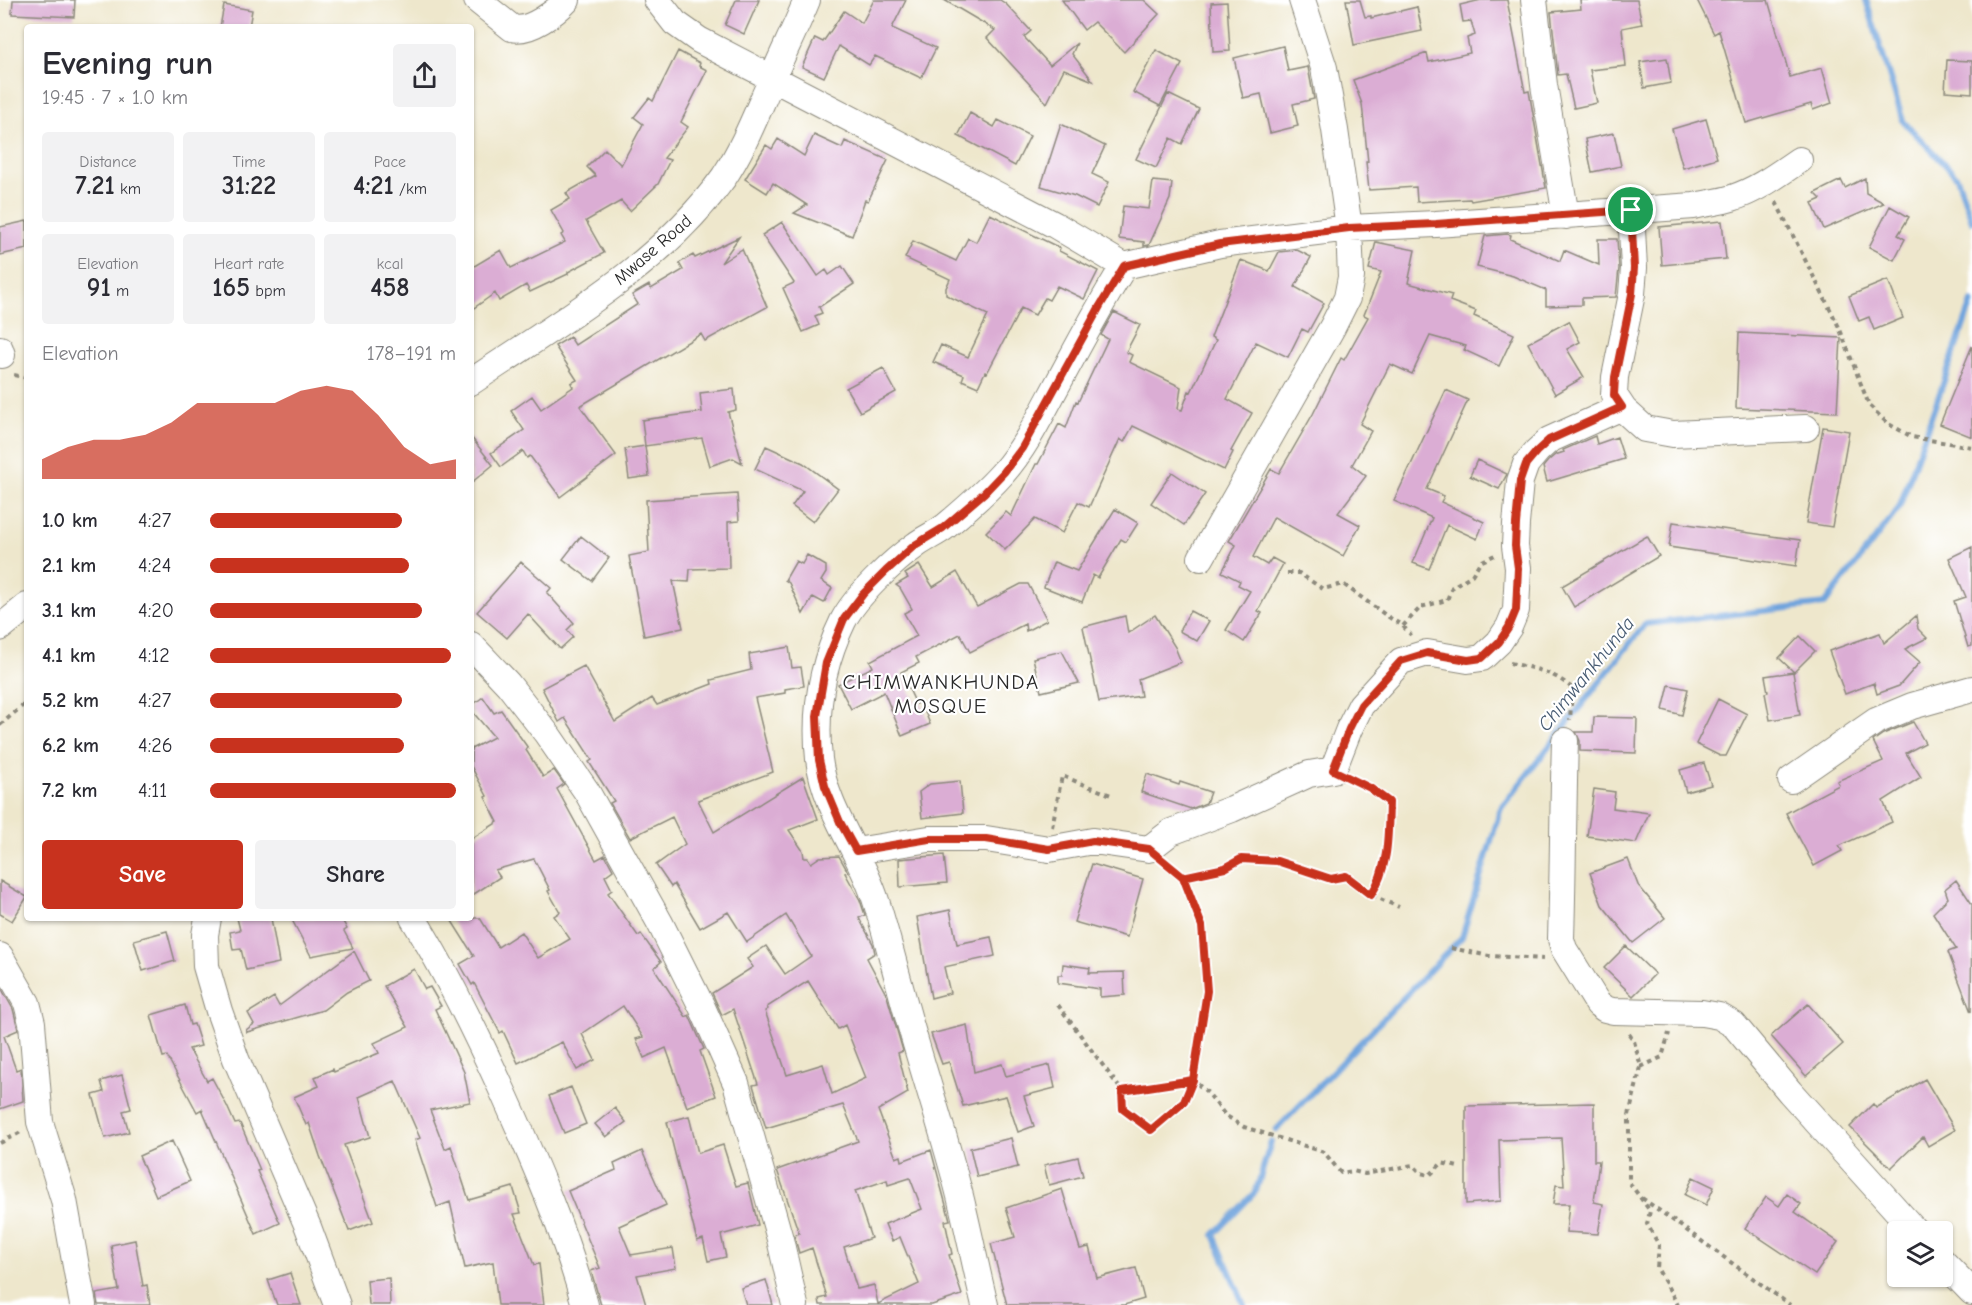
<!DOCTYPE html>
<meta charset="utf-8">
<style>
:root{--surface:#fff;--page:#f2f2f3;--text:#2b2b33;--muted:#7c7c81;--accent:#c8321e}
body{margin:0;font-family:"Comic Neue",sans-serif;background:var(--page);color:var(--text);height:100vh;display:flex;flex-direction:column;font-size:22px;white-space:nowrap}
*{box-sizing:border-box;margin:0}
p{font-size:20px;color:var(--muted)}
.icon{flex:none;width:33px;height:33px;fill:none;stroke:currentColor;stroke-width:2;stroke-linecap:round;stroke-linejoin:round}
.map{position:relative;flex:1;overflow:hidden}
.sheet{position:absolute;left:24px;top:24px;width:450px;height:897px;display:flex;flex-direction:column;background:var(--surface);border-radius:6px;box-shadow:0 2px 4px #0004}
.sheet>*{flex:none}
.buttons{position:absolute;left:1887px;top:1221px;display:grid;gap:12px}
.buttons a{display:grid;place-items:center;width:66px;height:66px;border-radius:6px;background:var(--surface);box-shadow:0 2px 4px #0004;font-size:30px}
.pin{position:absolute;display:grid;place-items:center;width:51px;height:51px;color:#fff;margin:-26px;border:3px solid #fff;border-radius:50%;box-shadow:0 2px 6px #0007}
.round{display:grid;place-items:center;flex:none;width:63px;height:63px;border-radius:6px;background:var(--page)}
.summary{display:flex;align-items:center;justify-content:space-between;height:102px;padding:0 18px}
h1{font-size:33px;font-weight:800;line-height:45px}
.stats{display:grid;grid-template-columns:repeat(3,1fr);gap:9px;height:102px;padding:6px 18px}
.stats div{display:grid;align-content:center;border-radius:6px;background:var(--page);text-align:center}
.stats b{font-size:26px;font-weight:800}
.stats small{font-size:16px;font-weight:400}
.stats p{font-size:16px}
.chart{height:168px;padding:12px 18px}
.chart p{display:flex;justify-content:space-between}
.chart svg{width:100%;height:108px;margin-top:6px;fill:var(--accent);opacity:.7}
.primary-button{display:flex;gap:12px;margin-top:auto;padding:12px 18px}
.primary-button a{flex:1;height:69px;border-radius:6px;background:var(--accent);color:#fff;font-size:24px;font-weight:800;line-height:69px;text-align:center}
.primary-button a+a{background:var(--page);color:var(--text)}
ul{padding:0 18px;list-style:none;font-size:20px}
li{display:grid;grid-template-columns:96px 72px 1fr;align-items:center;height:45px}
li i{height:15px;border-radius:8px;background:var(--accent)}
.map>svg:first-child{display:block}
</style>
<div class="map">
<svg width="1972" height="1305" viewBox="0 0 1972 1305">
<rect width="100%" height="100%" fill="#fff"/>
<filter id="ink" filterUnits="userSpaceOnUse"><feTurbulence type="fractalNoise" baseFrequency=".0167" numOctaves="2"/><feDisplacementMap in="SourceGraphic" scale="12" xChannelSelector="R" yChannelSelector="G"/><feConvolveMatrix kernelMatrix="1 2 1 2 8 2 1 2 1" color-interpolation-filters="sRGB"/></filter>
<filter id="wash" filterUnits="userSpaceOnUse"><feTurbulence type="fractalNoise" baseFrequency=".008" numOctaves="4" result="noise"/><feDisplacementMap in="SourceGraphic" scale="24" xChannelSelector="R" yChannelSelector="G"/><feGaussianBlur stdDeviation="1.35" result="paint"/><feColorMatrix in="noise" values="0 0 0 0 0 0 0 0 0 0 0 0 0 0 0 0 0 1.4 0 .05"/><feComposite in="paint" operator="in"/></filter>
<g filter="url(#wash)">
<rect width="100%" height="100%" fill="#eee7cc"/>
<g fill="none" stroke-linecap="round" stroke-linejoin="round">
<path stroke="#71a4dd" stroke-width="6" d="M1866,0L1903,121L1957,177L1972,221
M1276,1130L1462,937L1501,808L1645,624L1825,604L1899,508L1972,302
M1244,1305L1214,1235L1256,1191L1271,1142"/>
</g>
<g id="blocks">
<path fill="#dbadd4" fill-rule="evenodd" d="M13,0H75L74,17L12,14Z
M736,0H759L744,34L725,25Z
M874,0H906L892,28L936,48L921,78L875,56L869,65L839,46L824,77L802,67L815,38L823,42L844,11L862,23Z
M944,0H1000L1006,4L1031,31L1024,37L1050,65L1077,43L1072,54L1093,81L1064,69L1047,103L987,38L995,30Z
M1062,0H1144L1159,14L1124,52L1094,22L1084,30Z
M1346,0H1360L1365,17L1371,16V18L1417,7L1422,31L1354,45Z
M1481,0H1507L1525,92L1529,91L1546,188L1471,201L1470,199L1417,202L1416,187L1369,190L1366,162H1368L1362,104L1353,80L1427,53L1429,62L1470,53L1467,38L1475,35L1471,21L1463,22L1460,5Z
M1580,0H1637L1642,24L1622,28L1626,66L1590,70L1597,103L1574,108L1566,74L1558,75L1551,12L1581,9Z
M1697,0H1768L1790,77L1822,68L1832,103L1813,110L1811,104L1746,123L1719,31L1714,34Z
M1227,2L1230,51L1213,52L1211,3Z
M224,5L252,10L249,27H220Z
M1283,46L1288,71L1308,67L1314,99L1293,104L1298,126L1270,133L1261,94L1243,98L1234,58Z
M1156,50L1182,64L1160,106L1133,92Z
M678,51L700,63L699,66L707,70L681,122L688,127L664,158L670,160L658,184L630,211L621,201L586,221L604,253L568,272V274L530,292L526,285L499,301L495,293L471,310V268L501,250L511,268L565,242L561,235L564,233L551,210L570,199L566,193L596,176L587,167L605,149L621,165L643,124L634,117L649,98L653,101Z
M1667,58L1671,83L1644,88L1640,62Z
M1947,60L1972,61V93L1945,91Z
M1168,94L1199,109L1182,144L1171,138L1156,168L1136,159Z
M970,113L994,127L998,120L1030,136L1015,166L958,136Z
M1706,119L1717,158L1683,168L1672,129Z
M1061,124L1105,146L1092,174L1109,182L1097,207L1075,196L1041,186Z
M1614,133L1621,166L1592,172L1585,139Z
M814,135L842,148L845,141L888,160L868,201L865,200L852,236L794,213L807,205L773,183L767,193L745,179L766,145L772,149L778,139L804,156Z
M1865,178L1866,193L1884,203L1824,229L1812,203L1821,199L1815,193L1841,180L1845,188Z
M1153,181L1172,183L1170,199L1149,245L1144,246V242L1119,239L1123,206L1149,209Z
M1890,206L1909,217L1898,235L1905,239L1894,260L1869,247Z
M990,214L1060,248L1059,251L1098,271L1084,299L1057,286L1049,300L1045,298L1035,315L1021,308L987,373L985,372L978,387L962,380L964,375L933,362L941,345L968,357L988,315L946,295V288L950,279L905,258L913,241L956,261L968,238L976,242Z
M27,221V249L0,255V227Z
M1722,221L1726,259L1662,265L1659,227Z
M782,222L818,276L826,270L829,275L842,266L854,284L819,307L822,313L815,316L819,325L803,332L783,288L794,283L762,235Z
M1507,234L1511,235L1510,239L1560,261L1564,250L1599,265L1598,239H1617L1619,268L1616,297L1582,298V305L1546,306V290L1513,276L1477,267L1485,236Z
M739,237L721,263L742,249L767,307L705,341L701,334L580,406L616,455L560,497L530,456L527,458L523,451L501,467L491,453L524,430L511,411L532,396L541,409L573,387L571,383L577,380L555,346L570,337L575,345L638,304L632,295L649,285L651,289L683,270L679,263L693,255L695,258Z
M1376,242L1415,250L1408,283L1452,295L1450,301L1476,311L1474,316L1514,334L1499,366L1464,350L1466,346L1430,336L1412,374L1390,364L1360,424L1371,431L1352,465L1366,476L1338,513L1360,525L1343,556L1274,517L1253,557L1267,565L1272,558L1283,564L1258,611L1262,613L1244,642L1226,630L1250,591L1238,585L1240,581L1222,572L1236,545L1229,541L1271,469L1279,473L1313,414L1341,358L1344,360L1368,317L1364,315L1381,272L1369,269Z
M1297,250L1311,257L1295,287L1324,303L1308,332L1302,329L1288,357L1256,342L1227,399L1252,413L1231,451L1233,452L1224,470L1133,426L1124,442L1120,439L1089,507L1078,502L1062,533L1035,519L1005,550L986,532L1006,512L1011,516L1036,464H1038L1059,424L1066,428L1076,401L1078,402L1108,339L1101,335L1114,312L1140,325L1126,352L1132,355L1129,362L1181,387L1178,409L1182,410L1189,391L1191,392L1216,340L1211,337L1241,260L1269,271L1279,252Z
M1888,280L1903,318L1874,330L1869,317L1859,321L1849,296Z
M1569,321L1580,342L1567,349L1584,377L1555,394L1528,343Z
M1739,333L1841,338L1837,412L1736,408Z
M1972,346V437L1940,424Z
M883,368L896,392L860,412L846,388Z
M734,389L736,410L728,412L742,463L733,458L710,466L702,438L645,446L642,420L702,412L700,393Z
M1446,390L1468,400L1427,489L1444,496L1441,502L1484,522L1477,539L1447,525L1429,569L1413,563L1432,518L1394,501Z
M1823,427L1849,431L1832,527L1806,523Z
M1595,436L1597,444L1617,437L1624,459L1547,482L1543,467L1548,461L1555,455L1564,452L1563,450Z
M471,437L493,465L471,483Z
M645,446L649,476L629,479L625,449Z
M766,446L803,463L838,489L813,522L792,506L803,491L755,469Z
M1477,460L1507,474L1499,489L1470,476Z
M1172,472L1205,494L1184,525L1151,503Z
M737,494L739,521L728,522L729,568L690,569L689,582L673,581L683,628L644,636L629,556L649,552L646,500Z
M1115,509L1138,523L1126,542L1121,539L1098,578L1093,575L1082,602L1044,587L1054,562L1077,571Z
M1673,522L1800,540L1796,566L1669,547Z
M581,536L609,558L592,581L563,559Z
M1647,536L1659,556L1574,607L1562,586Z
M1972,547V646L1968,647L1954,601L1966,597L1949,558Z
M807,555L826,566V573L821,581L832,588L824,603L813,597L803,614L789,583L785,580L796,561L802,564Z
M521,562L551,588L547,593L574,623L567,630L573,637L560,649L528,614L507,638L477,612Z
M919,565L933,587L957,572L977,607L1021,584H1028L1047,620L1026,631L1025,624L970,652L960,634L916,657L919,663L901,672L916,704L921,702L930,724L902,736L884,692L851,709L838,684L873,667L870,661L917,636L904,613L912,609L900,588L896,585L908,578L905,574Z
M1190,611L1209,621L1197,641L1179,631Z
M1155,615L1175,647L1181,662L1138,679L1141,696L1099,702L1083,627L1125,616L1128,633Z
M1916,616L1918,629L1927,638L1905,649L1920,662L1899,686L1877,694L1874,683L1845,694L1829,651L1880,633L1884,643Z
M1800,636L1815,651L1794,672L1779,658Z
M789,647L792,668L801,667L804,686L785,689V693L755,698L773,772L698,800L714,832L803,777L818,819L789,830L803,851L804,858H808L811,863L820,857L839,856L848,872L845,873L860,900L865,915L859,918L873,944L875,953L867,958L887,996L903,1051L898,1053L908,1093L878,1110L896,1158L901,1156L902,1161L931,1150L950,1220L945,1221L952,1254L949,1255L962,1295L932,1305H820L819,1299L827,1297L812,1248L799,1253L794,1235L799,1233L777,1170L858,1141L843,1105L766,1128L753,1085L758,1084L733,1009L722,1015L712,993L753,967L747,959L766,946L785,974L811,956L786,915L747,942L728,912L700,928L674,884L671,887L656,865L685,844L672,817L630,838L610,803L614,801L589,762L592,760L565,718L559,722L542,688L584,666L615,722L652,698L657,705L712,684L711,680L751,670L749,654ZM808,981L838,1029L845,1025L866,1078L832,1094L823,1064L787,1075L765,1011L768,1009L767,1007ZM910,1178L922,1209L885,1224L892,1241L900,1237L919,1284L878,1304L874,1285L857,1289L844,1247L871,1238L855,1191L887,1180L888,1185Z
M1062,651L1079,683L1041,692L1033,658Z
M1793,672L1800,715L1770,720L1765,693L1768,692L1765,676Z
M1669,685L1688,689L1682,715L1663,710Z
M483,697L494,713L501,710L528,748L526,750L543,777L554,770L564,784L557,789L596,860L605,855L613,870L605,876L612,890L608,893L638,936L641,934L661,962L654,968L686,1017L689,1015L704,1049L700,1051L716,1096L687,1107L666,1048L644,1058L636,1039L643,1037L623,1006L582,1034L595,1060L577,1070L562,1042L518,1063L503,1031L500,1033L474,983L472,985L460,964L474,956L450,918H480L498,947L521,932L538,958L570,939L554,916L560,912L548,891L550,890L534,859L495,870L500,877L471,896V839L498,822L485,797L487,796L471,766V749L494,737L471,710V706Z
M1718,699L1747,714L1726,756H1720L1696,744Z
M1594,717L1637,718L1636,753L1580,751V741L1576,732H1593Z
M1913,722L1925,743L1906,753L1921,777L1883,801L1892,822L1839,846L1842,851L1814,866L1786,813L1839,785L1837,781L1883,761L1873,741L1883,734Z
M1704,763L1711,785L1686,792L1680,770Z
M1147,774L1179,785L1180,782L1210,792L1206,803L1191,809L1141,792Z
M960,781L963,813L922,818L919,792L930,784Z
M1594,789L1615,792L1613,808L1649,813L1636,843L1587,836Z
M944,855L947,883L900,887L899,859Z
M1628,859L1638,885L1665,918L1633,943L1602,905L1590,873Z
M1092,864L1143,879L1127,937L1074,922Z
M1956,880L1972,904L1971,1012L1948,952L1956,949L1933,913L1948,898L1945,889Z
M0,881L27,897L12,921L0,914Z
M950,910L957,944L991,937L995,956L944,967L950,993L931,998L917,917Z
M237,918H271L279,963L246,970L241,949L233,950L230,932L240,930Z
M291,918H341L347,929L344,931L353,948L311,956Z
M167,931L175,961L143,971L134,940Z
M1626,946L1655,974L1633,996L1604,968Z
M354,951L369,981L347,992L323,1010L247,1032L246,1030L254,1024L248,1013L274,997L279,1006Z
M1063,964L1090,968L1089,973L1124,972L1125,995L1100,997V989L1058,983V975H1062Z
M414,969L425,989L430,987L441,1006L435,1009L464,1072L470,1102L430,1110L445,1149L451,1146L469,1200L513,1187L521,1213L514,1214L534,1265L539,1264L544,1305H498L493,1262L465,1268L450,1202L437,1207L415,1140L420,1138L395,1081L359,1097L370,1137L344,1145L373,1222L349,1231L320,1156L309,1123L306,1125L294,1097L319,1086L315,1077L333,1069L334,1072L379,1053L374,1043L408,1027L384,986Z
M0,986L13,1009L17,1025L18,1030L4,1036L16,1070L21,1068L23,1101L0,1109Z
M1808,1004L1843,1044L1806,1076L1771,1036Z
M185,1005L190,1025L194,1024L201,1046L189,1049L207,1081L212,1078L227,1106L235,1124L240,1123L260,1170L257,1171L280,1223L256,1234L202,1109L197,1112L167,1056L163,1057L151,1015Z
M967,1025L974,1072L1002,1064L1006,1076L1050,1065L1055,1088L1024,1096L1034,1126L1018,1132L1006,1096L963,1106L949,1062L942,1064L931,1034Z
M122,1075L131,1109L123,1111L129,1132L105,1138L93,1095L104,1092L101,1081Z
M1925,1079L1955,1130L1928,1146L1923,1137L1891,1168L1850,1127L1873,1104L1876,1108Z
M571,1087L586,1124L564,1133L549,1096Z
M1594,1103V1161H1599L1594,1202L1603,1204L1598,1234L1566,1232L1569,1204H1553L1556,1185L1564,1186L1561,1138L1499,1140L1501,1201L1466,1204V1106Z
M615,1108L626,1122L606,1137L595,1124Z
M689,1116L698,1153L723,1145L736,1186L748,1183L758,1225L721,1235L726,1257L708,1261L703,1239L697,1241L667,1122Z
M1011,1138L1018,1167L977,1177L970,1148Z
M172,1141L190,1181L156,1196L139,1156Z
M642,1151L666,1205L619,1226L631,1255L673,1248L676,1268L637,1275L646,1305H601L591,1271L600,1268L568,1191L616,1170L614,1164Z
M1078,1157L1083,1176L1049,1185L1044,1165Z
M1693,1177L1714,1187L1706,1205L1685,1195Z
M1062,1189L1080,1249L1089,1247L1097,1278L1136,1268L1144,1299L1124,1305H1007L991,1244L1015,1237L1006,1208Z
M1787,1194L1801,1204L1795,1212L1838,1242L1815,1275L1745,1228L1766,1197L1779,1206Z
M135,1240L143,1286L147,1285L150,1305H98L96,1294L119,1290L111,1245Z
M290,1273L301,1305H277L268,1280Z
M389,1278L390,1305H369L367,1280Z
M766,1280L773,1305H746L741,1288Z"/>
</g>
</g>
<g filter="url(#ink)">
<use href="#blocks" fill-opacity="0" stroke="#8c897c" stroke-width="1.5"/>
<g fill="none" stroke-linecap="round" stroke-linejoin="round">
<defs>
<path id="minor" d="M477,0L512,28C529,33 556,12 567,0
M657,0L675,23L699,40L1055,225L1124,266L1220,244L1349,228L1436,224L1694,206C1706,203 1720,202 1732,198C1757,190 1777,175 1799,160
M1534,0L1544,85L1566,216
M1631,210L1634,268L1632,294L1615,377L1614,395L1624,410L1645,429L1673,434L1806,428
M0,349L2,355
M471,382C560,322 660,266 724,177C744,147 757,112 772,79C783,53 796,27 807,0
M1201,558L1333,326L1347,298L1351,277L1349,228L1335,130L1324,68L1302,0
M0,628L27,606
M471,645L508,684L547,734L587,792L660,923L702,1007L736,1083L780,1239L795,1305
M1565,741C1563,807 1563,873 1561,939L1564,949L1598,1004L1605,1009L1613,1011L1702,1013L1719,1016L1734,1025L1790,1092L1916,1232
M1791,780L1876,721L1912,706L1972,689
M856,851L929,839H986L1049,849L1093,841L1149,849L1171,832L1232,809L1309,774L1333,770L1349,729L1361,705L1401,661L1427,653L1468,660L1482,658L1499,642L1509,627L1516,610L1518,568L1515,546L1516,524L1520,481L1526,464L1537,451L1549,440L1622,407
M208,918L205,935L206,966L219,1011L236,1059L308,1227L337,1305
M413,918C447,973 476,1033 503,1092C534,1161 565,1232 585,1305
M0,956L27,1003L32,1023L40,1122L64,1200L83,1305
M1942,1261L1972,1292
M985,1305C976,1269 969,1232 960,1196C944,1133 923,1071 906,1009C896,973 887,936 876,901C861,853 825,809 819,759C814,711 822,664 843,621C855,597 893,561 916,545C925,538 936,534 946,526C965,510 985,493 1002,474C1024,449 1039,419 1055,389C1077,348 1099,306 1124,266"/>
</defs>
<use href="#minor" stroke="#8c897c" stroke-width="28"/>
<path stroke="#8c897c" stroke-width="4" stroke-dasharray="4.5 4.5" stroke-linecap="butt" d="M1776,202L1839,327L1869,405L1887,423L1912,437L1972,447
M14,375L27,378
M1287,573H1299L1323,589L1343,584L1387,616L1403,626L1411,635
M1403,626L1421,607L1447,600L1452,587L1472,575L1480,562L1495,555
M1510,663C1533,668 1554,672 1572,688L1570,720
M0,725L27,702
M1352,779L1370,788L1389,802C1388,834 1390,868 1371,895
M1052,827L1062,776L1111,795
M1165,863L1183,877L1225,868L1241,859L1277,861L1331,879L1346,876L1371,895L1399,907
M1451,948L1489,956L1543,959
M1058,1005L1122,1091L1193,1080L1207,991L1202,926L1183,877
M1629,1034L1634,1041L1641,1067L1629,1115V1182L1650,1211L1647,1224L1659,1245L1657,1268L1678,1305
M1641,1067L1662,1057L1669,1033
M1122,1091L1123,1109L1151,1130L1184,1103L1193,1080L1208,1093L1225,1115L1244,1127L1324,1152L1341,1173L1353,1171L1365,1174L1413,1165L1421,1173L1430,1175L1442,1163L1458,1167
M0,1143L21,1132
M1642,1198L1790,1305"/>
<use href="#minor" stroke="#fff" stroke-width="26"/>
</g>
</g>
<g fill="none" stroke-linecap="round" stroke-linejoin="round" filter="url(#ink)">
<defs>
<path id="route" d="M1631,210L1436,224L1349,228L1220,244L1124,266L1100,306L1022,448L1004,472L984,493L943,528L915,545L886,571L863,594L844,619L826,663L817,716L819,760L825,786L840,822L856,851L929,839H986L1049,849L1093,841L1149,849L1183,877L1202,926L1207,991L1193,1080L1122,1091L1123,1109L1151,1130L1184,1102L1193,1080L1207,991L1202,926L1183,877L1225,868L1241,859L1277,861L1331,879L1346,876L1371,895C1389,868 1388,834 1389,802L1370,788L1333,770L1349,729L1361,705L1401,661L1427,653L1468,660L1482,658L1499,642L1509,627L1516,610L1518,568L1515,546L1516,524L1520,481L1526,464L1537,451L1549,440L1622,407L1614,395L1615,377L1632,294L1634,268L1631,210"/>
</defs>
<use href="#route" stroke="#fff" stroke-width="12"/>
<use href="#route" stroke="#c8321e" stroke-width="8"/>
</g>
<g text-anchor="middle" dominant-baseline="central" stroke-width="4.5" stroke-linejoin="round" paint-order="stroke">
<g font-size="18" fill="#2b2b2b" stroke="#fff">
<text transform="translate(653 250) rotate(-41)">Mwase Road</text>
</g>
<g font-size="20" font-style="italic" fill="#475b72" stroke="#fff">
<text transform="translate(1586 674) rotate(-51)">Chimwankhunda</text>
</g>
<g font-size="21" letter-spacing="1.5" fill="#2b2b2b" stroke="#fff">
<text x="941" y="682">CHIMWANKHUNDA<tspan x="941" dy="24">MOSQUE</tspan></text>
</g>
</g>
</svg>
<div class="buttons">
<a><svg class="icon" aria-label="layers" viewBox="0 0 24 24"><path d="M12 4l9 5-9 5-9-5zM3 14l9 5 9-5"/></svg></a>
</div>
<div class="pin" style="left:1631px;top:210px;background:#1e9e55"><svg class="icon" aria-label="arrive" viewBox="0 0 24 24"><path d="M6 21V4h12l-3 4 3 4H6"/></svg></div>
<section class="sheet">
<div class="summary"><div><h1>Evening run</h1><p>19:45 · 7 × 1.0 km</p></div><a class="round"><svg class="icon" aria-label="share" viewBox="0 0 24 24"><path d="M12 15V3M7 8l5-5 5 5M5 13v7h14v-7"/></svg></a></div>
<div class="stats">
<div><p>Distance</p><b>7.21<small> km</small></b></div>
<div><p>Time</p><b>31:22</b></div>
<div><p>Pace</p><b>4:21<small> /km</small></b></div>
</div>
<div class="stats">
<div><p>Elevation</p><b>91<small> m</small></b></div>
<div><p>Heart rate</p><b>165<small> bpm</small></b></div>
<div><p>kcal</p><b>458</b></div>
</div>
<div class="chart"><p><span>Elevation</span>178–191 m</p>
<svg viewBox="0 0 160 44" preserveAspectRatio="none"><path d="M0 44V36L10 31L20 28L30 28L40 26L50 21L60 13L70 13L80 13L90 13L100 8L110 6L120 8L130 18L140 31L150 38L160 36V44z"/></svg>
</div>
<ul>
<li><b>1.0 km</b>4:27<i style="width:78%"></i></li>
<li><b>2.1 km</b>4:24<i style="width:81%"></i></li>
<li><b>3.1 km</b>4:20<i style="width:86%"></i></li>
<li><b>4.1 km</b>4:12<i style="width:98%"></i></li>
<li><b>5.2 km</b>4:27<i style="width:78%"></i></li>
<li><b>6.2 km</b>4:26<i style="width:79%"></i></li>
<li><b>7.2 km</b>4:11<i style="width:100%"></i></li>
</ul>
<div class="primary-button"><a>Save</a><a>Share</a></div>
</section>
</div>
